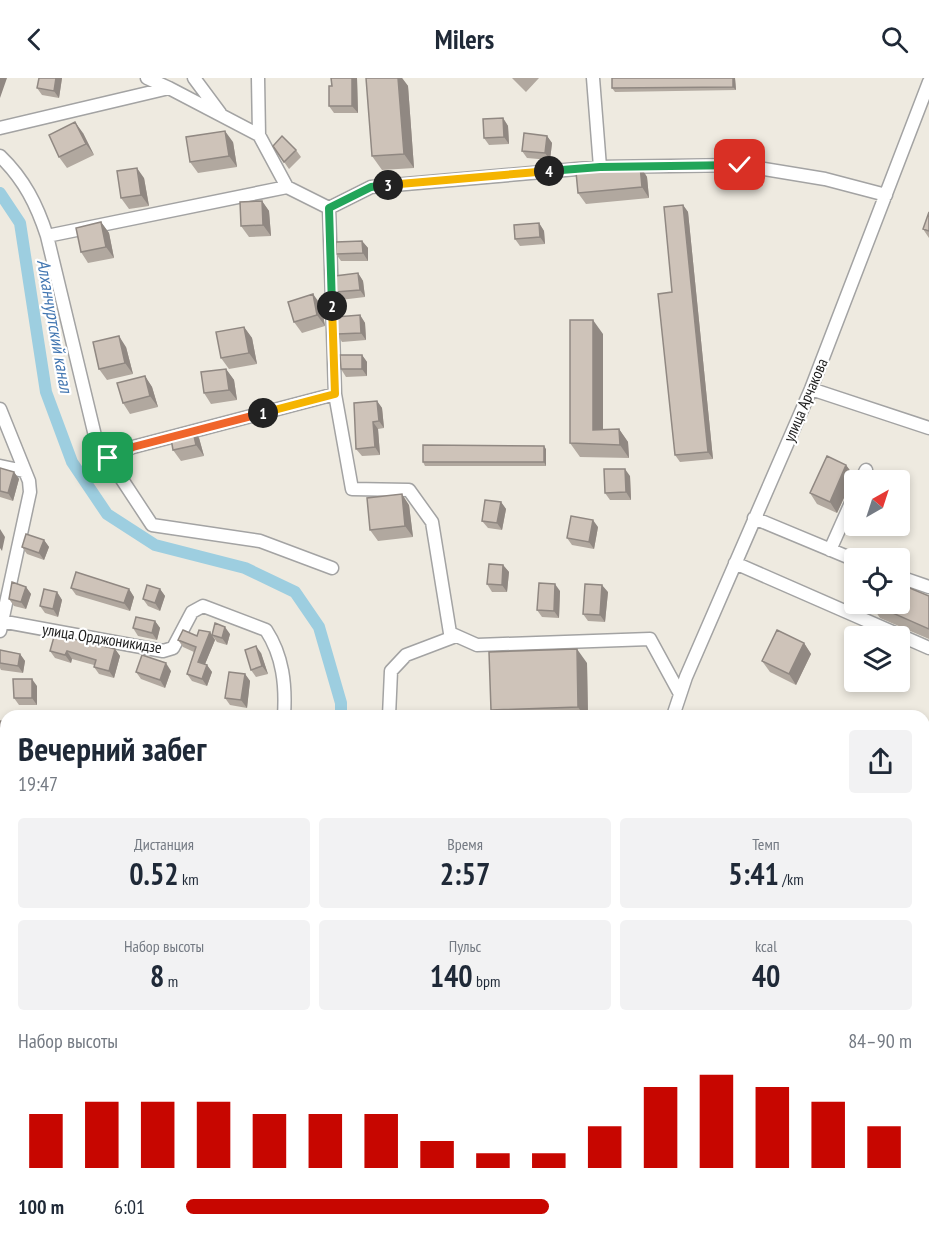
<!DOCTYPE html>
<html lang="ru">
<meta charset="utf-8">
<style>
:root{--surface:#fff;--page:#f2f2f3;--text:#1f2937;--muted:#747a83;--accent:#c70600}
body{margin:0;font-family:"PT Sans Narrow",sans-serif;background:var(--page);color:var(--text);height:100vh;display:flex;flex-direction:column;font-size:22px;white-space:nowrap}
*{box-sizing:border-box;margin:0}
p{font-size:20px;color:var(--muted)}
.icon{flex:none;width:33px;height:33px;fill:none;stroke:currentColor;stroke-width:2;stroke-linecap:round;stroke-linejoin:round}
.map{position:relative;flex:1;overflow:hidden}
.drawer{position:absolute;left:0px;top:632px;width:930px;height:532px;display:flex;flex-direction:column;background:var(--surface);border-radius:18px 18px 0 0;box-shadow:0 3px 9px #0003}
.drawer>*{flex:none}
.needle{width:39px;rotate:39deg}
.tools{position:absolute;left:844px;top:392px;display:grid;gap:12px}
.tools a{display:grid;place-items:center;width:66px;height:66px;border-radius:6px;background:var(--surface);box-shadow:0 3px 9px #0003;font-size:30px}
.pin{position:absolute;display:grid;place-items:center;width:51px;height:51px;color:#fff;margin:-26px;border-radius:12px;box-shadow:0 3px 9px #0006}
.km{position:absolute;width:30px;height:30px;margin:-15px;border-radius:50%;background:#222;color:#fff;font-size:16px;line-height:30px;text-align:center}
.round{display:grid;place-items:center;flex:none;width:63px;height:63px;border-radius:6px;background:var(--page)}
.summary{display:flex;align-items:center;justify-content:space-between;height:102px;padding:0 18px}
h1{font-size:33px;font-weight:700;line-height:45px}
.metrics{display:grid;grid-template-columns:repeat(3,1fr);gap:9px;height:102px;padding:6px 18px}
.metrics div{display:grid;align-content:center;border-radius:6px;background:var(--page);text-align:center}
.metrics b{font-size:30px;font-weight:700}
.metrics small{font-size:16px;font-weight:400}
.metrics p{font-size:16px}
.chart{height:168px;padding:12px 18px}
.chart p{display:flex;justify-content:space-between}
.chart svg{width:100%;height:108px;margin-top:6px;stroke:var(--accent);stroke-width:6}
ul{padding:0 18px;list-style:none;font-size:20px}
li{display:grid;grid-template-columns:96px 72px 1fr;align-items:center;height:45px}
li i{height:15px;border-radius:8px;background:var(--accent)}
header{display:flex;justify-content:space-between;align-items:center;height:78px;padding:0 18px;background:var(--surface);font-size:27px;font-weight:700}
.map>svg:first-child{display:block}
</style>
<header><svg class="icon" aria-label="back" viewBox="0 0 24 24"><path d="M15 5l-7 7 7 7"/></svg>Milers<svg class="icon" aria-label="search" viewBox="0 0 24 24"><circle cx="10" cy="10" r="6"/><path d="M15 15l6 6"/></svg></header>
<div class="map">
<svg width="929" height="1163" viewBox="0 0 929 1163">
<rect width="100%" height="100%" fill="#eeeae0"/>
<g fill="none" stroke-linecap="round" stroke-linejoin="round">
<path stroke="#9dcee0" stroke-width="12" d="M0,115L20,145L46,314L72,384L107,436L155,467L245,490L295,514L319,549L341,625V638
M924,779L929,780"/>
<defs>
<path id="minor" d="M147,0L169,10
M194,0L220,35
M258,0L259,57L287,109L329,130L371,109L600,89L740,87L825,101L886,117
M593,0L600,89
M0,50L169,10L259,57
M0,78C24,101 37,127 47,158L96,362L152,447L260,463L332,490
M329,130L335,316L352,411L409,412L432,444L450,555L477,567L650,561L680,616
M47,158L287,109
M811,311L929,350
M0,331L29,403L30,414L0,553
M108,380L133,369L335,316
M0,388L24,393
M861,402L866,392
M754,440L855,482
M830,472L855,416
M735,485L929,570
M900,499L929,509
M0,543L163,573L173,570L192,534L203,528L266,552C283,578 286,607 284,638
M389,638L391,593L406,577L456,558
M673,638L686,599L811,311L929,4
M0,689L6,690
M924,739H929
M924,804L929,806
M924,1013H929
M924,1119L929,1117
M156,1158L159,1163
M40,1163V1158
M344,1163V1158
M470,1163L471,1158
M541,1163L542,1158
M667,1163L668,1158"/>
<path id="major" d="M0,849L6,850
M0,873L6,874
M834,1163V1158"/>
</defs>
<use href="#minor" stroke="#a3a3a3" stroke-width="15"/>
<use href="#major" stroke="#936700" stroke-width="20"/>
<use href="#minor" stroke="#fff" stroke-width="12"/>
<use href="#major" stroke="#ffd494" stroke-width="16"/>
</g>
<path fill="#b1a89f" d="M62,0L59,20L42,17L37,10Z
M357,0L358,35H334L329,28L332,8Z
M398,0H402L408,8L414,90L382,92L372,78Z
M512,0H539L526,14Z
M612,0H735L736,12L615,14L612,10Z
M503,40L508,48L509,66L489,67L484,60Z
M83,55L94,77L67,90L59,79Z
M547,58L552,65L550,82L527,80L522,73Z
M233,64L237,89L198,95L190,84Z
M273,68L296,72L301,79L289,91Z
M640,88L647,99L649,120L586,126L578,115Z
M144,100L149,128L129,131L121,120Z
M262,123L269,133L271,158L249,159L241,148Z
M683,127L688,134L713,381L680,384L675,377L672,214Z
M929,134V160L923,151Z
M101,144L109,155L114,180L88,185L81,174Z
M539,145L544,153L545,166L520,168L515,161Z
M362,163L368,170V183H341L336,176Z
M358,195L363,203L365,219L340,222L335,214Z
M321,227L325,248L302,255L294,244Z
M360,237L365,245L366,262L342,264L337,256Z
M244,249L252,260L257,286L229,291L221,280Z
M603,256V352L619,351L628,364L629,380L580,379L570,365Z
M126,269L133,296L107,302L99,291Z
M362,277L367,284V298L346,299L341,291Z
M226,291L234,302L237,322L211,326L204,315Z
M145,298L152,309L158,329L130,336L123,325Z
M377,323L382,330L384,350L378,351L380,377L362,378L356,371Z
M192,349L199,360L204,378L181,383L173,372Z
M546,371V388H425L423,384Z
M846,387L854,398L837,435L817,426L810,415Z
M0,390L14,394L19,401L13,423L0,419Z
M630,398L631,422H610L605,415Z
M501,424L506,431L502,452L488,450L482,443Z
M409,427L413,459L378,463L370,452Z
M598,449L594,471L572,467L567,460Z
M44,462L49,469L44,482L27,476L22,469Z
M503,487L509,494L507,514H492L487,506Z
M26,509L31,516L26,531L14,528L9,521Z
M71,510L129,511L134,519L130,533L76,517Z
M160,511L165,518L160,533L148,528L143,521Z
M560,513L559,540L542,539L537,532Z
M57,514L62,522L58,539L45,535L40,528Z
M608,514L605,544L588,543L583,536Z
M929,518V561L880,540L870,525Z
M155,543L160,550L157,562L138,558L133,550Z
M210,554L215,562L205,586L207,587L212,594L207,608L192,603L187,596L194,574L183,569L178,562Z
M230,556L227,567L217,564L212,557Z
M71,558L73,561L115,571L120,578L114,600L99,596L94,589V587L72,581L71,585L55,580L50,573Z
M804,565L811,576L796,607L770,594L762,583Z
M0,572L20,576L25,583L23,595L1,592L0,590Z
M261,575L268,596L256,599L251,592Z
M587,585L588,638H495L491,632Z
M171,593L165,610L141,601L136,594Z
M245,596L250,603L247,630L230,627L225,620Z
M37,608V627H19L14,620Z
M0,643L6,644V665L0,664Z
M0,966H6V992L0,991Z
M924,1018L929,1019V1052H925L924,1050Z
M0,1109L6,1111V1145L0,1143Z
M924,1127L927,1130L929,1139V1162L919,1163L915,1158H924Z
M504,1158V1163H475L473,1159Z
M848,1158H868L869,1163H851Z
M620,1160L651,1163H622Z"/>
<path fill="#908882" d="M0,0H7L0,20Z
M56,0H62L59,20L54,13Z
M352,0H357L358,35L352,28Z
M398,0H402L408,8L414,90L404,76Z
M733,0H735L736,12L733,9Z
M503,40L508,48L509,66L504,59Z
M75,44L83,55L94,77L86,66Z
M225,53L233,64L237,89L229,78Z
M547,58L552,65L550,82L545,75Z
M640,88L647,99L649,120L642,109Z
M137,90L144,100L149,128L141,117Z
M262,123L269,133L271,158L263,147Z
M683,127L688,134L713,381L708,374Z
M101,144L109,155L114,180L106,169Z
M539,145L544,153L545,166L540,159Z
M362,163L368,170V183L363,175Z
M358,195L363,203L365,219L360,212Z
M313,216L321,227L325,248L317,237Z
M360,237L365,245L366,262L361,255Z
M593,242L603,256V366L593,352Z
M244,249L252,260L257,286L249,275Z
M119,258L126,269L133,296L125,285Z
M362,277L367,284V298L362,291Z
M226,291L234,302L237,322L229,312Z
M145,298L152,309L158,329L150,318Z
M377,323L382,330L384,350L379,343Z
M373,344L378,351L380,377L375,369Z
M192,349L199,360L204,378L196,367Z
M619,351L628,364L629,380L620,367Z
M544,368L546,371V388L544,384Z
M846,387L854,398L837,435L830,424Z
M625,391L630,398L631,422L626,414Z
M14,394L19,401L13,423L8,415Z
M402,416L409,427L413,459L405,448Z
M501,424L506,431L502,452L497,445Z
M593,442L598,449L594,471L589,464Z
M0,451L5,459L2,473L0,470Z
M44,462L49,469L44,482L39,475Z
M503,487L509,494L507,514L502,507Z
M555,506L560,513L559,540L554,533Z
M602,507L608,514L605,544L600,537Z
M26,509L31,516L26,531L21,524Z
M129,511L134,519L130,533L124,525Z
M160,511L165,518L160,533L155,525Z
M57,514L62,522L58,539L53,531Z
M155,543L160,550L157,562L152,555Z
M225,549L230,556L227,567L222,560Z
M210,554L215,562L203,591L198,584Z
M804,565L811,576L796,607L789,596Z
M256,568L261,575L268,596L262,588Z
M115,571L120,578L114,600L109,593Z
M577,571L587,585L588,638H584L578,629Z
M67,573L72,581L71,585L65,577Z
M20,576L25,583L23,595L18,588Z
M166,585L171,593L165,610L160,602Z
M207,587L212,594L207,608L202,601Z
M245,596L250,603L247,630L241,622Z
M32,601L37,608V627L32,620Z
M924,1127L927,1130L929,1139V1150L924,1132Z
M322,1158H323L326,1163H321Z
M498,1158H504V1163H498Z
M646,1158H652L651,1163H645Z
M693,1158H694L698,1163H692Z"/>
<path fill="#cec3b9" stroke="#908882" stroke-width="1.5" d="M39,0H56L54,13L37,10Z
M331,0H352V28H329V8H332Z
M366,0H398L404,76L372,78Z
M612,0H733V9L612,10Z
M503,40L504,59L484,60L483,41Z
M75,44L86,66L59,79L49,57Z
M225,53L229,78L190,84L186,59Z
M524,55L547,58L545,75L522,73Z
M282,58L296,72L284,84L273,68Z
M640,88L642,109L578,115L576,94Z
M137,90L141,117L121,120L117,93Z
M262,123L263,147L241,148L240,124Z
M683,127L708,374L675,377L658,216L672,214L664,129Z
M929,134V153L923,151Z
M101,144L106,169L81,174L76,150Z
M539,145L540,159L515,161L514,147Z
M362,163L363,175L336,176V164Z
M358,195L360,212L335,214V198Z
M313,216L317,237L294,244L288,224Z
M360,237L361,255L337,256L336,239Z
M570,242H593V352L619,351L620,367L570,365Z
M244,249L249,275L221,280L216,254Z
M119,258L125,285L99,291L93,264Z
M340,277H362V291H341Z
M226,291L229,312L204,315L201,294Z
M145,298L150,318L123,325L117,305Z
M377,323L379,343L373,344L375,369L356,371L354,325Z
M192,349L196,367L173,372L170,355Z
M423,367L544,368V384H423Z
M827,378L846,387L830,424L810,415Z
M0,390L14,394L8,415L0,413Z
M604,391H625L626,414L605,415Z
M402,416L405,448L370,452L367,420Z
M485,422L501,424L497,445L482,443Z
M571,438L593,442L589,464L567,460Z
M26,456L44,462L39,475L22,469Z
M489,486L503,487L502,507L487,506Z
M76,494L129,511L124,525L71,510Z
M12,504L26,509L21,524L9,521Z
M539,505L555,506L554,533L537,532Z
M585,506L602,507L600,537L583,536Z
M900,506L929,518V551L870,525H900Z
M147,507L160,511L155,525L143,521Z
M44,511L57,514L53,531L40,528Z
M136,539L155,543L152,555L133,550Z
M215,545L225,549L222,560L212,557Z
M183,552L197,558L199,552L210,554L198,584L207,587L202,601L187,596L196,569L178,562Z
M777,552L804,565L789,596L762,583Z
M55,555L71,558L70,560L115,571L109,593L94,589L96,582L67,573L65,577L50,573Z
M256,568L262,588L251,592L245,572Z
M577,571L578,629L491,632L489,574Z
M0,572L20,576L18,588L0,585Z
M142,577L166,585L160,602L136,594Z
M229,594L245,596L241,622L225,620Z
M13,601H32V620H14Z
M0,643L6,644V659L0,658Z
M6,896V912L4,911Z
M0,966H6V982L0,981Z
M924,1018L929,1019V1045H924Z
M6,1066V1099H3Z
M0,1109L6,1111V1136L0,1135Z
M924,1132L929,1150V1154L924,1155Z
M303,1158H322L321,1163H302Z
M351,1158H381L380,1163H350Z
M473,1158H498V1163L473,1159Z
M620,1158H646L645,1163L620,1160Z
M670,1158H693L692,1163H669Z"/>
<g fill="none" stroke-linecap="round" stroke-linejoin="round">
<defs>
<path id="split-1" d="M108,380L133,369L263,335"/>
<path id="split-2" d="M263,335L335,316L332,228"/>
<path id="split-3" d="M332,228L329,130L371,109L388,107"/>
<path id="split-4" d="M388,107L549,93"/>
<path id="split-5" d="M549,93L600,89L740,87"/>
</defs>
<use href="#split-1" stroke="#fff" stroke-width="12"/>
<use href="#split-2" stroke="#fff" stroke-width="12"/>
<use href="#split-3" stroke="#fff" stroke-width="12"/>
<use href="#split-4" stroke="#fff" stroke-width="12"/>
<use href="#split-5" stroke="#fff" stroke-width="12"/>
<use href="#split-1" stroke="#f0652b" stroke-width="8"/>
<use href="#split-2" stroke="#f5b400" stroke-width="8"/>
<use href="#split-3" stroke="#22a559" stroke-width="8"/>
<use href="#split-4" stroke="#f5b400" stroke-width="8"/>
<use href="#split-5" stroke="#22a559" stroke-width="8"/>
</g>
<g text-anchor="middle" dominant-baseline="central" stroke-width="4.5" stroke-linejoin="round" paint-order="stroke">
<g font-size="16" fill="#1c1c1c" stroke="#fff">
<text transform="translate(805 322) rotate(-67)">улица Арчакова</text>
<text transform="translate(102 560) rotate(9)">улица Орджоникидзе</text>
</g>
<g font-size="18" font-style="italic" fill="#4276b1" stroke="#fff">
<text transform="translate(55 248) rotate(80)">Алханчуртский канал</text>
</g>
</g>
</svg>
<div class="tools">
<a><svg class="needle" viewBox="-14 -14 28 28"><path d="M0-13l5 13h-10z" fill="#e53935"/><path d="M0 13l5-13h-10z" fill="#747a83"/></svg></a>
<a><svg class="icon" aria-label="locate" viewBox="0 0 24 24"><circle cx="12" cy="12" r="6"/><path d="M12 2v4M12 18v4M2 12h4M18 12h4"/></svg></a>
<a><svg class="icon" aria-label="layers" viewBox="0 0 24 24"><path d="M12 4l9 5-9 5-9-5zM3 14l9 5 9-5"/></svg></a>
</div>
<div class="pin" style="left:108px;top:380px;background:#1e9e55"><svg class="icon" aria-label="arrive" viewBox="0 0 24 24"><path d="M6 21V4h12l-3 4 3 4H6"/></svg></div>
<div class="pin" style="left:740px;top:87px;background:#d93025"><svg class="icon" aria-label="check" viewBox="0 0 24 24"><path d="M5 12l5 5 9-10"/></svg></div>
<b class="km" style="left:263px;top:335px">1</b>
<b class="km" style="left:332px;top:228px">2</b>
<b class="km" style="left:388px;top:107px">3</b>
<b class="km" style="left:549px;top:93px">4</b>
<section class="drawer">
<div class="summary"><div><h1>Вечерний забег</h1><p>19:47</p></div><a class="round"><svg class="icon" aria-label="share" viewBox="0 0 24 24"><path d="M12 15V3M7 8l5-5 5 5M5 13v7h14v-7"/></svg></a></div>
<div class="metrics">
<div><p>Дистанция</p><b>0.52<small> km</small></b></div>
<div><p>Время</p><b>2:57</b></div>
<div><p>Темп</p><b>5:41<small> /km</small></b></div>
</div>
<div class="metrics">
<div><p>Набор высоты</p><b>8<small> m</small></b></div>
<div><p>Пульс</p><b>140<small> bpm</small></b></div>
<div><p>kcal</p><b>40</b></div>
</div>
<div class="chart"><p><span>Набор высоты</span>84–90 m</p>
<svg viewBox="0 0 160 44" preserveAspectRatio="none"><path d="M5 44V22M15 44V17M25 44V17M35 44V17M45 44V22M55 44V22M65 44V22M75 44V33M85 44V38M95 44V38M105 44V27M115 44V11M125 44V6M135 44V11M145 44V17M155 44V27"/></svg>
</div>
<ul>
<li><b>100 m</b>6:01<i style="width:50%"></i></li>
</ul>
</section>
</div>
